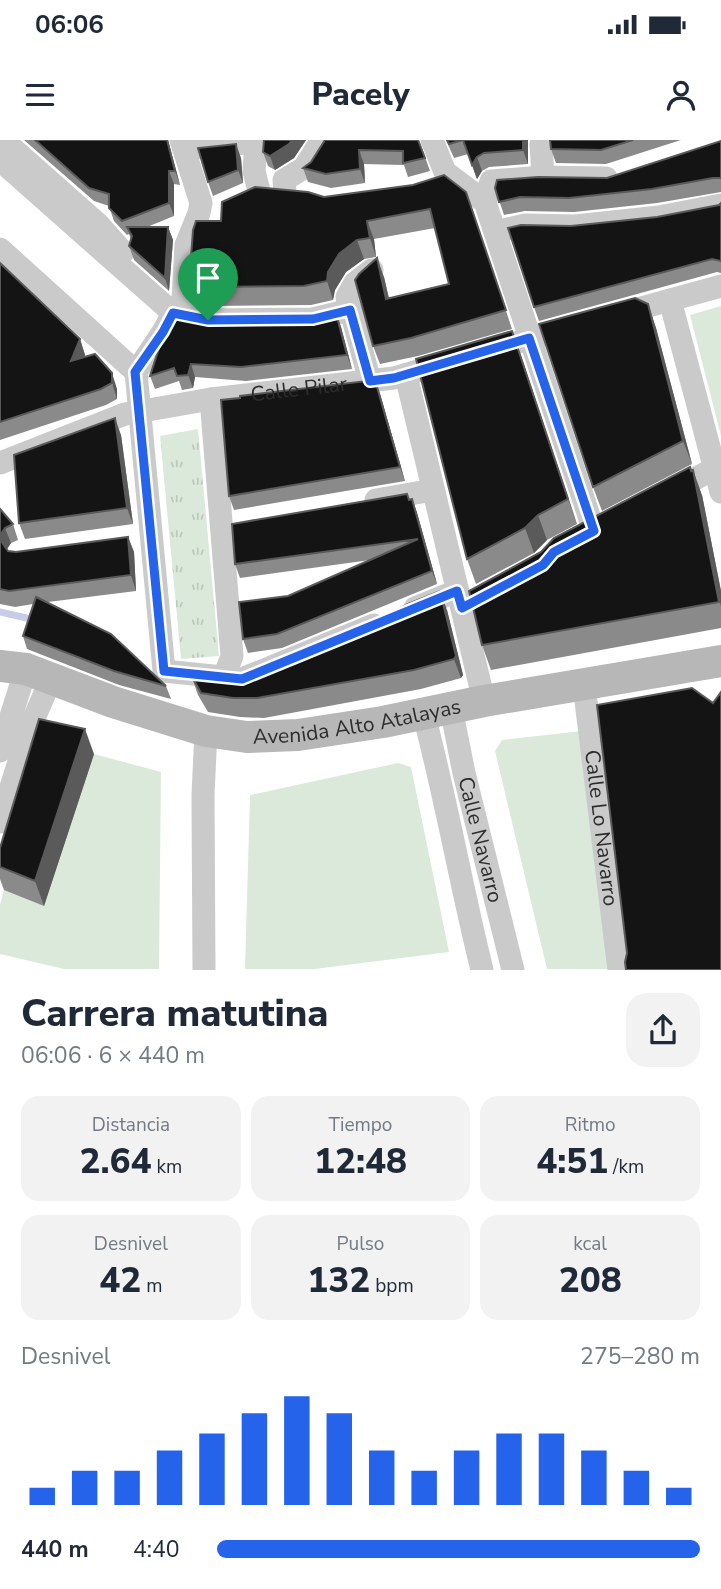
<!DOCTYPE html>
<html lang="es">
<meta charset="utf-8">
<style>
:root{--surface:#fff;--page:#f2f2f3;--text:#1f2937;--muted:#747a83;--accent:#2563eb}
body{margin:0;font-family:"Nunito Sans",sans-serif;background:var(--page);color:var(--text);height:100vh;display:flex;flex-direction:column;font-size:26px;white-space:nowrap}
*{box-sizing:border-box;margin:0}
p{font-size:23px;color:var(--muted)}
.icon{flex:none;width:38px;height:38px;fill:none;stroke:currentColor;stroke-width:2;stroke-linecap:round;stroke-linejoin:round}
.map{position:relative;height:830px;overflow:hidden}
.sheet{display:flex;flex-direction:column;background:var(--surface);flex:1}
.sheet>*{flex:none}
.pin{position:absolute;display:grid;place-items:center;width:60px;height:60px;color:#fff;margin:-72px -30px;border-radius:50% 50% 50% 0;rotate:-45deg;box-shadow:0 0 7px #0007}
.pin .icon{rotate:45deg}
.round{display:grid;place-items:center;flex:none;width:74px;height:74px;border-radius:21px;background:var(--page)}
.overview{display:flex;align-items:center;justify-content:space-between;height:119px;padding:0 21px}
h1{font-size:38px;font-weight:800;line-height:52px}
.metrics{display:grid;grid-template-columns:repeat(3,1fr);gap:10px;height:119px;padding:7px 21px}
.metrics div{display:grid;align-content:center;border-radius:18px;background:var(--page);text-align:center}
.metrics b{font-size:35px;font-weight:800}
.metrics small{font-size:19px;font-weight:400}
.metrics p{font-size:19px}
.chart{height:196px;padding:14px 21px}
.chart p{display:flex;justify-content:space-between}
.chart svg{width:100%;height:126px;margin-top:7px;stroke:var(--accent);stroke-width:6}
ul{padding:0 21px;list-style:none;font-size:23px}
li{display:grid;grid-template-columns:112px 84px 1fr;align-items:center;height:52px}
li i{height:18px;border-radius:9px;background:var(--accent)}
.status{display:flex;justify-content:space-between;align-items:center;height:49px;padding:0 35px;background:var(--surface);direction:ltr}
.status svg{height:19px;fill:currentColor}
header{display:flex;justify-content:space-between;align-items:center;height:91px;padding:0 21px;background:var(--surface);font-size:32px;font-weight:800}
.map>svg:first-child{display:block}
</style>
<div class="status"><b>06:06</b><svg viewBox="0 0 49 12"><path d="M0 12V9h3v3zM5 12V6h3v6zM10 12V3h3v9zM15 12V0h3v12zM26 1h20v11H26zM47 4h2v5h-2z"/></svg></div>
<header><svg class="icon" aria-label="menu" viewBox="0 0 24 24"><path d="M4 6h16M4 12h16M4 18h16"/></svg>Pacely<svg class="icon" aria-label="person" viewBox="0 0 24 24"><circle cx="12" cy="8" r="4"/><path d="M4 21q1-7 8-7t8 7"/></svg></header>
<div class="map">
<svg width="721" height="830" viewBox="0 0 721 830">
<defs>
<pattern id="park-tufts" width="24" height="20" patternUnits="userSpaceOnUse" patternTransform="scale(1.75)"><rect width="24" height="20" fill="#dbe9db"/><path d="M3 7l-1-3M5 7V3M7 7l1-3M15 17l-1-3M17 17v-4M19 17l1-3" fill="none" stroke="#bcc8bc"/></pattern>
</defs>
<rect width="100%" height="100%" fill="#fff"/>
<path fill="url(#park-tufts)" d="M198,289L219,516L181,519L160,296Z"/>
<path fill="#dbe9db" d="M721,166V296L690,175Z
M582,591L609,829H547L495,611L502,600Z
M94,614L161,632L159,829H64L0,814V765L4,750Z
M398,623L411,627L449,812L315,829H245L250,655Z"/>
<g fill="none" stroke-linecap="round" stroke-linejoin="round">
<path stroke="#c8cbe9" stroke-width="7" d="M0,472L35,480"/>
<g stroke="#cacaca" stroke-width="23">
<path d="M3,0L97,83L123,112"/>
<path d="M181,0L201,63L199,73L186,105L183,160L173,173L208,180L313,179L350,170"/>
<path d="M256,0L254,31L259,51"/>
<path d="M432,0L445,32L485,62L594,391"/>
<path d="M184,9L256,2"/>
<path d="M0,20L173,173L163,192L136,232"/>
<path d="M543,37L606,38"/>
<path d="M285,54L284,40L304,28L322,0"/>
<path d="M485,62L491,41L543,37L541,4"/>
<path d="M495,92L525,85L575,86L659,77L721,65"/>
<path d="M0,109L136,232L164,531L242,539L374,485"/>
<path d="M670,160L721,352"/>
<path d="M619,174L721,146"/>
<path d="M488,211L573,186"/>
<path d="M406,235L484,561"/>
<path d="M370,241L347,157L355,143L372,130"/>
<path d="M211,259L232,516L224,537"/>
<path id="s1" d="M0,323L125,274L211,259L394,238L448,222"/>
<path d="M668,353L721,325"/>
<path d="M376,360L433,350"/>
<path d="M415,468L457,451"/>
<path id="s2" d="M584,545L619,830"/>
<path id="s3" d="M451,568L464,633L513,830"/>
<path d="M424,575C446,659 461,745 482,830"/>
<path d="M0,611L26,529"/>
<path d="M0,682L29,590L51,539"/>
<path d="M204,830L203,655L206,591"/>
</g>
<path stroke="#b7b7b7" stroke-width="32" id="s4" d="M0,526L26,529L113,562L206,591L247,597L298,595L383,582L484,561L721,521"/>
</g>
<path fill="#8a8a8a" d="M24,0H168L180,45L174,44V76L147,87H168L173,100L169,151L134,120L129,106L131,99L129,94L127,95L114,81L109,66L94,61Z
M264,0H306L294,18L275,30L268,26L263,12Z
M325,0H419L430,31L408,37L404,25L364,24L365,43L331,48L308,42L303,28L311,22Z
M446,0H528V24L489,27L482,31L477,39L468,14L454,18Z
M550,0H681L606,24L556,23L551,9Z
M721,1V52L657,63L574,72L525,71L504,75L495,48L607,38Z
M241,18L243,43L213,56L208,42Z
M324,57L473,71L512,189L418,216L380,224L373,206L384,137L389,158L449,144L435,88L374,99L376,117L364,119L346,132L335,150L333,160L311,165L209,166L196,163L189,145L221,81Z
M721,63V133L717,132L539,181L534,167L571,86L657,77L719,65Z
M0,123L80,199L85,215V217L117,249V259L106,265L0,300Z
M648,164L656,188L692,324L602,371L593,347Z
M203,181L341,187L352,229L246,241L195,237L193,248L182,250L179,241L155,249L150,236Z
M521,216L577,384L547,400L534,413L476,444L467,419Z
M380,254L405,341L234,370L229,356Z
M121,295L133,384L25,399L19,383Z
M702,355L721,451V488L491,530L482,505Z
M409,359H412L417,373L437,444L282,508L248,513L243,499L288,456L370,420L240,438L235,424Z
M0,369L13,384L18,400L11,403L7,409L8,411L16,412L128,397L134,412L136,451L48,462L166,546L171,559L119,545L27,509L23,496L33,464L15,467L0,464Z
M447,470L463,535L461,538L421,549L264,578L240,577L208,572L198,555L191,535H261Z
M94,614L44,766L4,750L0,739V708Z"/>
<path fill="#5a5a5a" d="M167,0H168L180,45L175,31Z
M292,0H306L294,18L275,30L270,16Z
M523,0H528V24L523,10Z
M236,4L241,18L243,43L238,30Z
M359,10L364,24L365,43L360,29Z
M477,17L482,31L477,39L472,25Z
M169,31L174,44V76L169,63Z
M367,81L374,99L376,117L370,98Z
M168,87L173,100L169,151L165,138Z
M357,100L364,119L346,132L335,150L333,160L327,141L328,132L339,114Z
M377,118L384,137L393,178L386,159Z
M648,164L656,188L692,324L683,301Z
M336,173L341,187L352,229L347,215Z
M512,191L521,216L577,384L568,359Z
M80,199L85,215L77,236L71,221Z
M191,224L195,237L193,248L188,235Z
M112,233L117,249V259L112,243Z
M375,240L380,254L405,341L400,327Z
M115,278L121,295L133,384L127,368Z
M693,330L702,355L721,451V467Z
M412,359L417,373L437,444L432,431Z
M538,375L547,400L534,413L525,388Z
M5,388L11,403L7,409L1,401V394Z
M128,397L134,412L136,451L131,435Z
M440,451L447,470L463,535L461,538L454,519Z
M85,589L94,614L44,766L35,741Z"/>
<path fill="#141414" stroke="#5a5a5a" stroke-width="2" d="M35,0H167L175,31H169V63L122,81L109,68V54L89,48Z
M264,0H292L289,4L270,16L263,12Z
M325,0H418L425,18L403,23V11L359,10L360,29L326,34L303,28L311,22Z
M447,0H523V10L484,13L477,17L472,25L463,0L449,4Z
M550,0H633L601,10L551,9Z
M721,1V38H713L652,49L569,58L520,57L499,62L495,48L497,40L538,37L607,38Z
M236,4L238,30L208,42L198,8Z
M444,35L466,52L506,170L411,198L373,206L355,140L359,134L377,118L386,159L449,144L430,69L367,81L370,98L357,100L339,114L328,132L327,141L304,146L203,147L189,145L193,90L196,81H221L222,62L255,47L308,52L324,57L413,45Z
M721,63V121L712,119L534,167L508,88L521,85L571,86L657,77L719,65Z
M127,87H168L165,138L129,106L132,96Z
M0,123L80,199L71,221L95,214L112,233V243L101,249L0,282Z
M635,158L648,164L683,301L593,347L539,184Z
M336,173L347,215L241,227L191,224L188,235L177,236L174,228L150,236L160,205L176,175L203,181L308,180Z
M512,191L568,359L538,375L525,388L467,419L416,219Z
M375,240L400,327L229,356L221,260L240,258V256Z
M115,278L127,368L19,383L14,315Z
M690,327L691,331L693,330L719,462L482,505L469,451L541,412L554,398Z
M407,354L409,360L412,359L432,431L277,494L243,499L239,462L288,456L418,399L235,424L232,384Z
M0,369L13,384L5,388L1,394V401L8,411L16,412L128,397L131,435L9,451L0,449Z
M440,451L456,516L454,519L414,530L257,558H233L201,553L191,535H261L294,524L408,464Z
M36,457L111,494L166,546L114,531L23,496Z
M692,548L713,563L721,552V830H626L625,822L627,813L597,565Z
M39,579L85,589L35,741L0,727V708Z"/>
<g fill="none" stroke-linecap="round" stroke-linejoin="round">
<defs>
<path id="route" d="M350,170L370,241L394,238L529,198L594,391L554,412L543,425L462,468L457,451L242,539L164,531L135,232L163,192L173,173L208,180L313,179Z"/>
</defs>
<use href="#route" stroke="#fff" stroke-width="14"/>
<use href="#route" stroke="#2563eb" stroke-width="9"/>
</g>
<g text-anchor="middle" dominant-baseline="central" stroke-width="7" stroke-linejoin="round" paint-order="stroke">
<g font-size="21" fill="#2d2d2d" stroke="#fff">
<text stroke="none"><textPath href="#s1" startOffset="310">Calle Pilar</textPath></text>
<text stroke="none"><textPath href="#s4" startOffset="369">Avenida Alto Atalayas</textPath></text>
<text stroke="none"><textPath href="#s2" startOffset="144">Calle Lo Navarro</textPath></text>
<text stroke="none"><textPath href="#s3" startOffset="135">Calle Navarro</textPath></text>
</g>
</g>
</svg>
<div class="pin" style="left:208px;top:180px;background:#1e9e55"><svg class="icon" aria-label="arrive" viewBox="0 0 24 24"><path d="M6 21V4h12l-3 4 3 4H6"/></svg></div>
</div>
<section class="sheet">
<div class="overview"><div><h1>Carrera matutina</h1><p>06:06 · 6 × 440 m</p></div><a class="round"><svg class="icon" aria-label="share" viewBox="0 0 24 24"><path d="M12 15V3M7 8l5-5 5 5M5 13v7h14v-7"/></svg></a></div>
<div class="metrics">
<div><p>Distancia</p><b>2.64<small> km</small></b></div>
<div><p>Tiempo</p><b>12:48</b></div>
<div><p>Ritmo</p><b>4:51<small> /km</small></b></div>
</div>
<div class="metrics">
<div><p>Desnivel</p><b>42<small> m</small></b></div>
<div><p>Pulso</p><b>132<small> bpm</small></b></div>
<div><p>kcal</p><b>208</b></div>
</div>
<div class="chart"><p><span>Desnivel</span>275–280 m</p>
<svg viewBox="0 0 160 44" preserveAspectRatio="none"><path d="M5 44V38M15 44V32M25 44V32M35 44V25M45 44V19M55 44V12M65 44V6M75 44V12M85 44V25M95 44V32M105 44V25M115 44V19M125 44V19M135 44V25M145 44V32M155 44V38"/></svg>
</div>
<ul>
<li><b>440 m</b>4:40<i style="width:100%"></i></li>
</ul>
</section>
